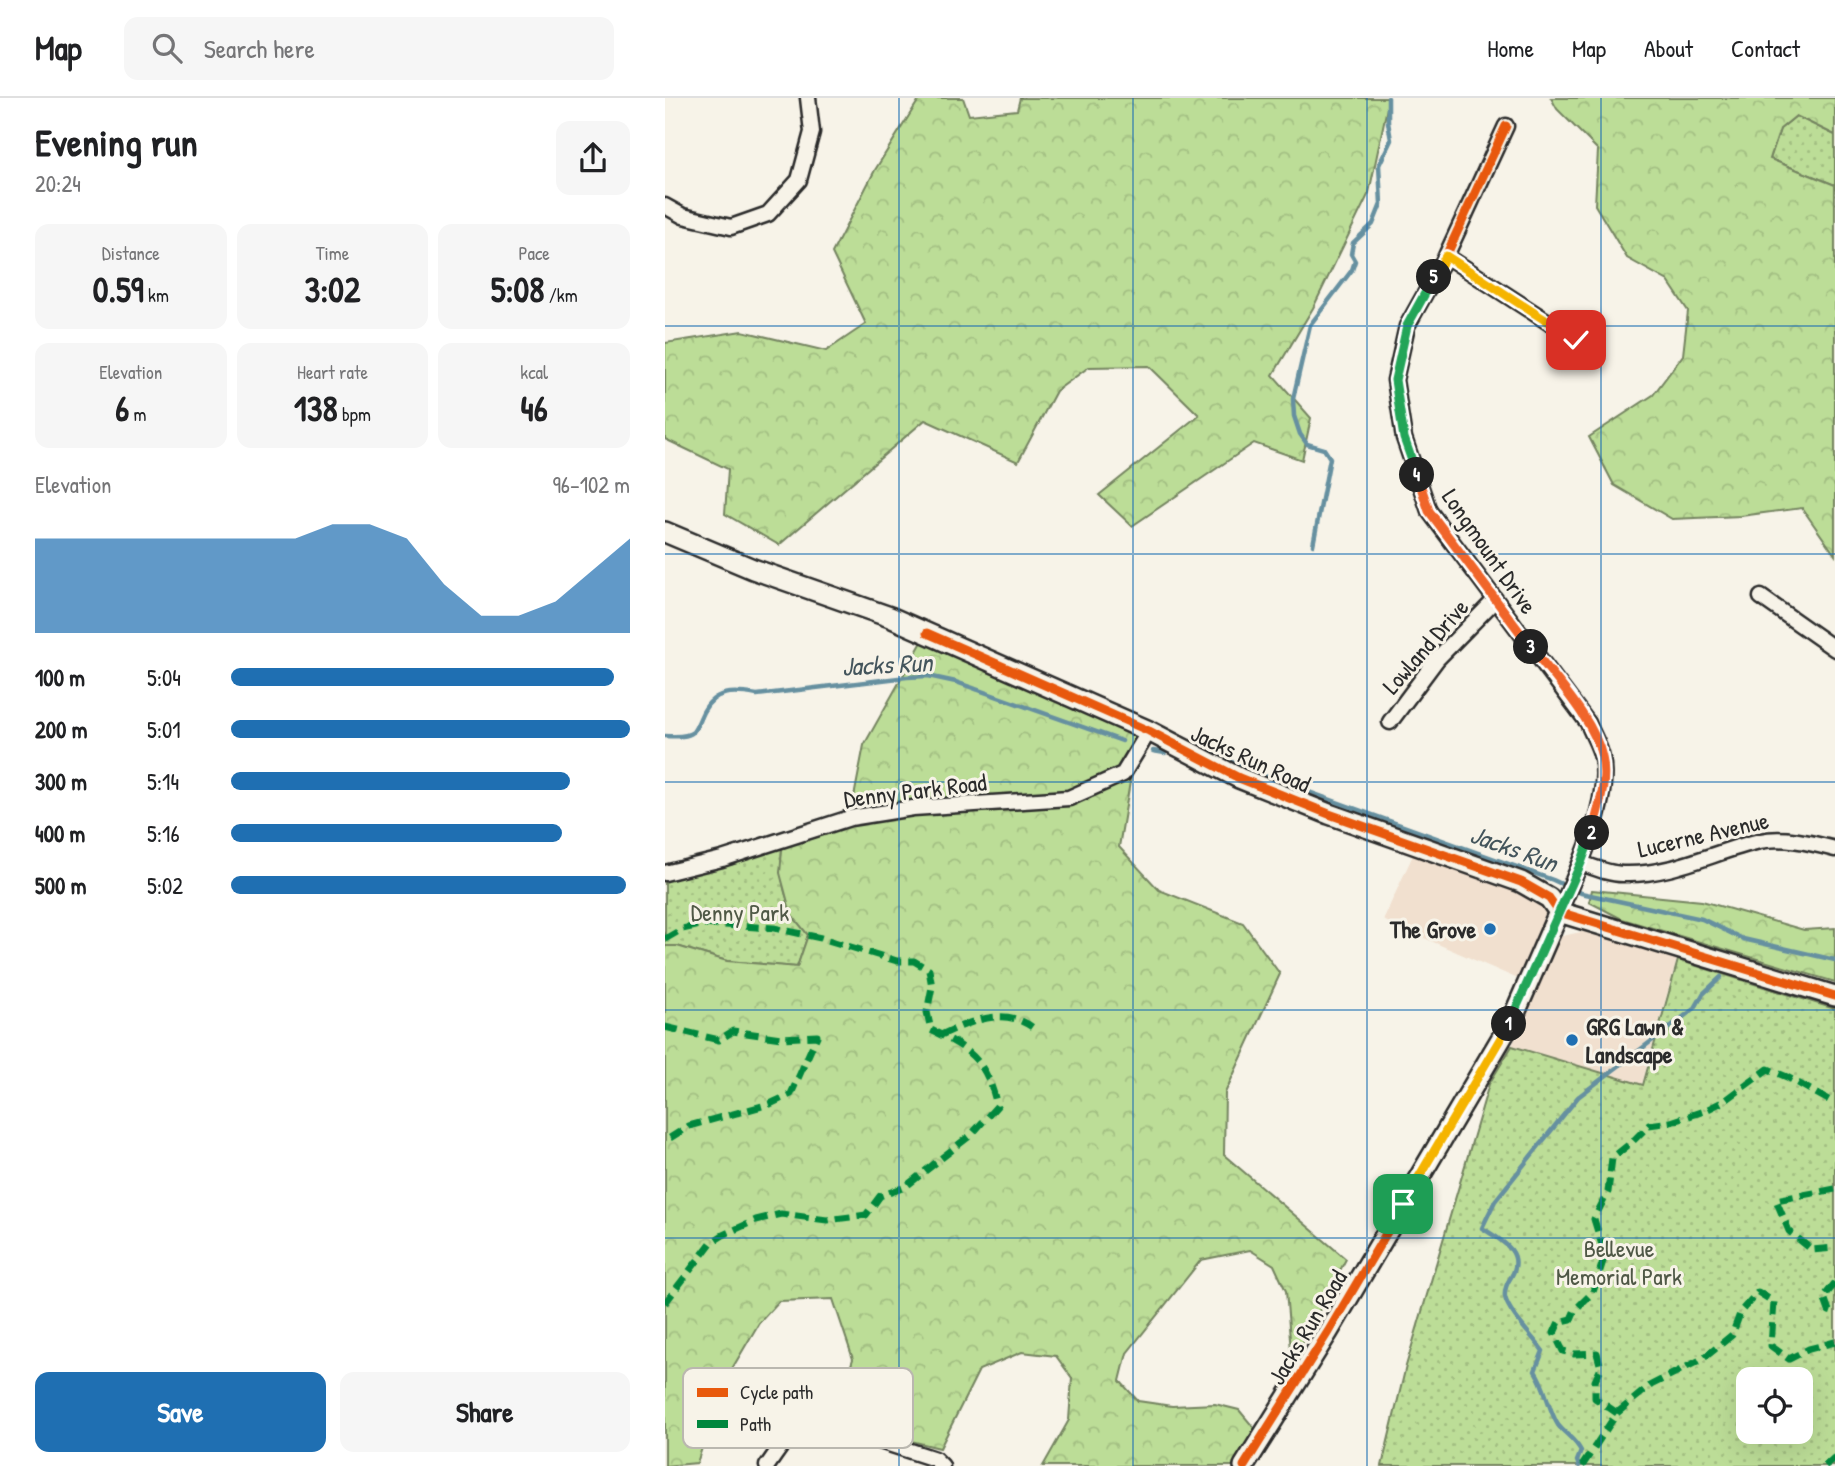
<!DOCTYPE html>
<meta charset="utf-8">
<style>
:root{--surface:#fff;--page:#f6f6f6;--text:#202124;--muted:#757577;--line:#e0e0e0;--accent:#1f6fb2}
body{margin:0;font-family:"Patrick Hand",sans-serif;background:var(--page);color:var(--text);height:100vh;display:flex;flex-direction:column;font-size:26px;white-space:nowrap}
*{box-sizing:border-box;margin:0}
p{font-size:23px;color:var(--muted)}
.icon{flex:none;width:38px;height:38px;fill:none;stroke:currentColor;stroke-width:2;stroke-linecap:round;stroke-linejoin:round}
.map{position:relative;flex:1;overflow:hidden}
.drawer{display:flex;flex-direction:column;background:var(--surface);width:665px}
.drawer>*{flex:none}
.buttons{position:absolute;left:1071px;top:1269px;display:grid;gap:14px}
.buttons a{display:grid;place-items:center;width:77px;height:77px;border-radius:14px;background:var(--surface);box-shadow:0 7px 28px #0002;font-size:35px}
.pin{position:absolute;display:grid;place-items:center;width:60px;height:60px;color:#fff;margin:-30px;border-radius:14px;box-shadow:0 4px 10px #0006}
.km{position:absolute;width:35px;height:35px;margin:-18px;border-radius:50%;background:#222;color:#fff;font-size:19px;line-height:35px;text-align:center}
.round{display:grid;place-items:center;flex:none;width:74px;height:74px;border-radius:14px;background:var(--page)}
.head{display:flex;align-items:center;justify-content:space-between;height:119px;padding:0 35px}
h1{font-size:38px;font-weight:700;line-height:52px}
.stats{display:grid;grid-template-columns:repeat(3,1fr);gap:10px;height:119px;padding:7px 35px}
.stats div{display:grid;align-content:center;border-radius:14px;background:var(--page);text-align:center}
.stats b{font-size:35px;font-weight:700}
.stats small{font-size:19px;font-weight:400}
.stats p{font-size:19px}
.chart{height:196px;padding:14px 35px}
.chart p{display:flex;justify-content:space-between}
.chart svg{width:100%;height:126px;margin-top:7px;fill:var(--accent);opacity:.7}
.cta{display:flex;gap:14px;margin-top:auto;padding:14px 35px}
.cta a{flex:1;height:80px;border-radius:14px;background:var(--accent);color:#fff;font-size:28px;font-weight:700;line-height:80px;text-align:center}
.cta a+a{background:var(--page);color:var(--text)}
ul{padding:0 35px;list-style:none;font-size:23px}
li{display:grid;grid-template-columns:112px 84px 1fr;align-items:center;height:52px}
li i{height:18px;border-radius:9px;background:var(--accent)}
header{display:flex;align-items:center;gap:42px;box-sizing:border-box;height:98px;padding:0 35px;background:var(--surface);border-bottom:2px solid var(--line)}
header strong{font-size:33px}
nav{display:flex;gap:38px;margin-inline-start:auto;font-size:24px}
.search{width:490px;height:63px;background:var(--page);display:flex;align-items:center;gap:18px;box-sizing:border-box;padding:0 24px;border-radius:14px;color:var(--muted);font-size:26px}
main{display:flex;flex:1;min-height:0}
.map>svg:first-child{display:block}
</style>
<header>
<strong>Map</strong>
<div class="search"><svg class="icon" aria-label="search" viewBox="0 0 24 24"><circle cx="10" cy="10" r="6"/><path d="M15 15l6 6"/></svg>Search here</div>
<nav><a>Home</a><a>Map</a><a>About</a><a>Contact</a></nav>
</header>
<main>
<section class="drawer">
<div class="head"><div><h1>Evening run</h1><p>20:24</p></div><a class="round"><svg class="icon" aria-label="share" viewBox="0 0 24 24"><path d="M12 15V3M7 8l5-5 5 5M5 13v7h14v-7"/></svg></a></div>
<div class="stats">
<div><p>Distance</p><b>0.59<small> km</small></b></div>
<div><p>Time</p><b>3:02</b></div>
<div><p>Pace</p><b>5:08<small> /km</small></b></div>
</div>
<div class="stats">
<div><p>Elevation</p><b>6<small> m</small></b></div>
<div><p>Heart rate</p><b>138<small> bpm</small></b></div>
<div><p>kcal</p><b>46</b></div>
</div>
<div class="chart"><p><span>Elevation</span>96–102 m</p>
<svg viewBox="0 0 160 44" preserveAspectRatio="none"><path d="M0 44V11L10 11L20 11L30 11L40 11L50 11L60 11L70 11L80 6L90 6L100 11L110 27L120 38L130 38L140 33L150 22L160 11V44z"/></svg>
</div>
<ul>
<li><b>100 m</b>5:04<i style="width:96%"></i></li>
<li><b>200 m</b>5:01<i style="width:100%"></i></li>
<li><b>300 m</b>5:14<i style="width:85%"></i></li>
<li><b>400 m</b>5:16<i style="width:83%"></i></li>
<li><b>500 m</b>5:02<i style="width:99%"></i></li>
</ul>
<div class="cta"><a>Save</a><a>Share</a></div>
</section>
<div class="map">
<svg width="1170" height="1368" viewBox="0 0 1170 1368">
<defs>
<pattern id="grass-dots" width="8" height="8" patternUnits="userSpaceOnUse" patternTransform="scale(1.75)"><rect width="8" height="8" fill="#bcdd97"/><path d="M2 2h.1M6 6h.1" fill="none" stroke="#a2be82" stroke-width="1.8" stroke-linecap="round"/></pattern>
<pattern id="forest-crowns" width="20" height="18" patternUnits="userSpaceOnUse" patternTransform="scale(1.75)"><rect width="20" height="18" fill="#bcdd97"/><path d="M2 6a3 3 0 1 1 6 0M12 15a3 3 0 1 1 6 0" fill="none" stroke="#a2be82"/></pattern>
</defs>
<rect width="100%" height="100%" fill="#f7f3e8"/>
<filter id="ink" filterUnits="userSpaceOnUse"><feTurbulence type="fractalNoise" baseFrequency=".0143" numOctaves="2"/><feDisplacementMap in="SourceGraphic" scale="14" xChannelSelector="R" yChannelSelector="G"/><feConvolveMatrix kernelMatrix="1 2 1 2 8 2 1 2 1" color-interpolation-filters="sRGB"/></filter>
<g filter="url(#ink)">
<path fill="#f1e0cf" d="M748,757L875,803L882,814L853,881L718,822Z
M920,833L1012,861L977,986L847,950L844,955L893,839Z"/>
<path fill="url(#grass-dots)" stroke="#748461" stroke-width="2" fill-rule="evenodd" d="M1131,18L1170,37V87L1105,61L1115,31Z
M117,748C114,786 120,807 143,837L132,869L62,863L12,848H0V781L29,776Z
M1013,862L1170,911V1368H717L741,1268L824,986L847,948L978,987ZM1083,1281H1136V1334H1083Z"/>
<path fill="url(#forest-crowns)" stroke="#748461" stroke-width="2" d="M255,0H298L304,17L352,12L355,0H724L704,95L648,210L608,277L646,320L637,362L589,345L467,428L434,397L534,317L484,268L424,269L391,293L353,364L260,322L114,447L60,416L63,371L0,341V245L77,233L161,253L201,226L167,155L210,72Z
M886,0H1170V37L1131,18L1115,31L1105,61L1170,87V457L1137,410L1076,418L1007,421L949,387L924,339L988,297L1018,257L1023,213L1003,183L962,160L930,107L933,52L892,11Z
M262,535L484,633L458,676L466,678L454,749L494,792L578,825L615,876L560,995L559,1057L681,1161L627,1265L621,1193L609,1167L585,1152L536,1162L462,1255L455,1283L473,1303L507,1308L550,1306L574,1312L590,1331L568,1368H378L404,1322L407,1280L391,1258L357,1254L314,1272L275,1350L167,1324L188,1261L168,1201L114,1203L94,1225L58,1286L32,1365L0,1368V848H12L62,863L132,869L143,837L126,816L115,775L118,741L185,720L199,647Z
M927,792L1037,803L1139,832L1170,830V884L957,821L924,804Z"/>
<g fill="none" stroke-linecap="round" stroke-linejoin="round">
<path stroke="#6690a0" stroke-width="4.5" d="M648,447L665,360L659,351L642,346L635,336L629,318L628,301L645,227L687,172L690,163L686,156L688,145L708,126L716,106L714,67L726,42L723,24V0
M0,638C8,638 21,640 28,634C32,629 35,620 38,614C50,591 70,593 92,597L242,579L263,578L291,584L457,643
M535,649L588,674L888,782L916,795L1037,821L1078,841L1170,862
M488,653L500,655
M914,1368L912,1363L916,1353C911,1342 900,1336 893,1327C883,1311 881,1289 870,1273L878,1253C868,1239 843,1214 840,1199C839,1191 842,1185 846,1179C861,1154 836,1142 817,1130L830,1103L913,999L1030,910L1038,896L1056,879"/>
<defs>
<path id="street" d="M841,28L781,158L742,228L730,282L739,340L764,413L923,625C927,636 935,648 937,660C946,704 912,774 894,814
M0,108L18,118L66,129L103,116L134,82L147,34L143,0
M781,158L911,242
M1096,499L1170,551
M725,624L772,561L830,502
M916,765C930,770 944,776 958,776C1006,778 1050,753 1095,743C1120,738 1146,745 1170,751
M0,775L57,761L185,720L248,710L404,700L458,676L484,633
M102,1368C117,1348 128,1323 156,1324L270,1361L277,1368"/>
<path id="secondary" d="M0,434L88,471L225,519L484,633L574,680L664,716L856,784L884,800L894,814L1170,898
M579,1368L663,1234L846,924L894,814"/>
</defs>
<use href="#street" stroke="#2b2b2b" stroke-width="19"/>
<use href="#secondary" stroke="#2b2b2b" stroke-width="24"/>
<use href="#street" stroke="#f7f3e8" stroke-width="14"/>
<use href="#secondary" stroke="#f7f3e8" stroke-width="19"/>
<path stroke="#00873e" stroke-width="7" stroke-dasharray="14 7" stroke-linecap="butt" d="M0,841L17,831L41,826L109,830L156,840L232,863H249L264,872L267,889L262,914L266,932C306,951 322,964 332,1008L307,1036L240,1089L215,1098L201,1117L162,1122L116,1116L91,1122L58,1137L46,1145L0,1205
M0,929L54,942L68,933L116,940L152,938L126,996L105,1006L24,1028L0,1043
M276,937C305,924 337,908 367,929
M1170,1091L1111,1102L1124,1133L1147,1152L1170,1150
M1170,1185L1159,1199L1164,1213L1170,1215
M952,1315L986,1287L1039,1260L1067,1237L1076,1213L1093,1194L1109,1204L1106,1248L1124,1261L1144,1251L1170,1244
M917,1368L952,1315L930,1300V1283L936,1270L932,1255L909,1256L898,1253L889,1235L894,1224L906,1221L910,1212L928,1194L940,1157L929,1121L943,1094L947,1060L967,1044L984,1027L1006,1024L1039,1013L1061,1002L1103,971L1122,979L1167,1004H1170
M1160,1368L1170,1359"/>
<defs>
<path id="cycleway" d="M262,535L484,633L574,680L664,716L856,784L884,800L894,814L1170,898
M579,1368L663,1234L846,924L916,765L937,695V660L923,625L764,413L739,340L730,282L742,228L781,158L841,28"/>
</defs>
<use href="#cycleway" stroke="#f7f3e8" stroke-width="13"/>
<use href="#cycleway" stroke="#e8590c" stroke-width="9"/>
</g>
</g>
<g fill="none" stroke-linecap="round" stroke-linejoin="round" filter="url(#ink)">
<defs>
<path id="split-1" d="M738,1106L844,926"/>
<path id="split-2" d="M844,926L916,765L927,735"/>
<path id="split-3" d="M866,549C889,580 929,621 937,659C943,684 933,711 927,735"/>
<path id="split-4" d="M752,377L764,413L866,549"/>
<path id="split-5" d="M752,377L739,340L730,282L742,228L769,179"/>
<path id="split-6" d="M769,179L781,158L911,242"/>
</defs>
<use href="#split-1" stroke="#fff" stroke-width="14"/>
<use href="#split-2" stroke="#fff" stroke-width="14"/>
<use href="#split-3" stroke="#fff" stroke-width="14"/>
<use href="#split-4" stroke="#fff" stroke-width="14"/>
<use href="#split-5" stroke="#fff" stroke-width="14"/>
<use href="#split-6" stroke="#fff" stroke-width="14"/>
<use href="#split-1" stroke="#f5b400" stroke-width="9"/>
<use href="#split-2" stroke="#22a559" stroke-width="9"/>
<use href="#split-3" stroke="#f0652b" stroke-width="9"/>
<use href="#split-4" stroke="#f0652b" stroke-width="9"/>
<use href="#split-5" stroke="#22a559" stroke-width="9"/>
<use href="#split-6" stroke="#f5b400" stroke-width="9"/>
</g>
<path fill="none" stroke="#1f6fb2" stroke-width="2" stroke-opacity="0.55" d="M234,0V1368M468,0V1368M702,0V1368M936,0V1368M0,228H1170M0,456H1170M0,684H1170M0,912H1170M0,1140H1170"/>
<g fill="#1f6fb2" stroke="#f7f3e8" stroke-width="2.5">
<circle cx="825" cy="831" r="7"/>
<circle cx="907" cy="942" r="7"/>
</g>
<g text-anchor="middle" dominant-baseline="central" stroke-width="6" stroke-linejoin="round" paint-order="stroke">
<g font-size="24" fill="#2b2b2b" stroke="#f7f3e8">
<text transform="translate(825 453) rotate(55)">Longmount Drive</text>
<text transform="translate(760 548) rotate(-49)">Lowland Drive</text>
<text transform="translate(586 660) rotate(25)">Jacks Run Road</text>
<text transform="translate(250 692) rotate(-7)">Denny Park Road</text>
<text transform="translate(1038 736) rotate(-13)">Lucerne Avenue</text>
<text transform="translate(642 1229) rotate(-59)">Jacks Run Road</text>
</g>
<g font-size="24" fill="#4f5846" stroke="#f7f3e8">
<text x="75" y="814">Denny Park</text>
<text x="954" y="1150">Bellevue<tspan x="954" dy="28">Memorial Park</tspan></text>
</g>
<g font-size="24" font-weight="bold" fill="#2b2b2b" stroke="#f7f3e8" text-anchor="end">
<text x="811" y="831">The Grove</text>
<text x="921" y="928" text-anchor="start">GRG Lawn &amp;<tspan x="921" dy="28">Landscape</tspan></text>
</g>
<g font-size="26" font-style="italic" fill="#44555c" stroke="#f7f3e8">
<text transform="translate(222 566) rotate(-3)">Jacks Run</text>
<text transform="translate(849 750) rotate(20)">Jacks Run</text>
</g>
</g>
<rect x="18" y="1270" width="230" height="80" rx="10" fill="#f7f3e8" stroke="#bab7af" stroke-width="2"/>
<rect x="32" y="1290" width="31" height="9" fill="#e8590c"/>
<rect x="32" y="1322" width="31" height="8" fill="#00873e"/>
<g font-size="19" fill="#2b2b2b">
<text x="75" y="1301">Cycle path</text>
<text x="75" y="1333">Path</text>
</g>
</svg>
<div class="buttons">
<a><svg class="icon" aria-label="locate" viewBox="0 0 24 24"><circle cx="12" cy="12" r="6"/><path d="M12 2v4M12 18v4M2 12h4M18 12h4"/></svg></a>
</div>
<div class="pin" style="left:738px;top:1106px;background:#1e9e55"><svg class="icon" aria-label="arrive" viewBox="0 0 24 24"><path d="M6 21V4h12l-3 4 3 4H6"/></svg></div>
<div class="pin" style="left:911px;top:242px;background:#d93025"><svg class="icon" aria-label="check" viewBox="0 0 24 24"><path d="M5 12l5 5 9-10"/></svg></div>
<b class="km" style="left:844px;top:926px">1</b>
<b class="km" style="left:927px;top:735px">2</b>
<b class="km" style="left:866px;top:549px">3</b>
<b class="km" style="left:752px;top:377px">4</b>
<b class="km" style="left:769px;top:179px">5</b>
</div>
</main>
